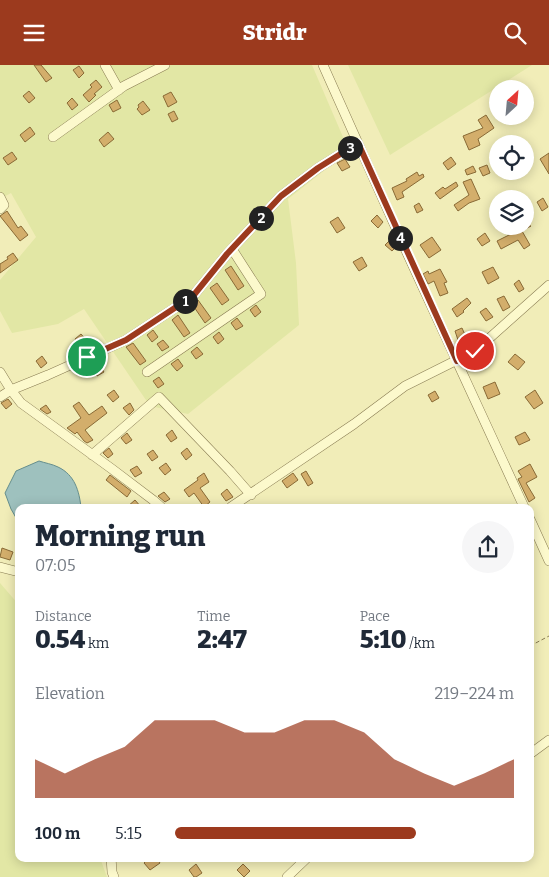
<!DOCTYPE html>
<meta charset="utf-8">
<style>
:root{--surface:#fff;--page:#f6f6f7;--text:#1f2937;--muted:#747a83;--accent:#9c3a1e}
body{margin:0;font-family:Bitter,serif;background:var(--page);color:var(--text);height:100vh;display:flex;flex-direction:column;font-size:19px;white-space:nowrap}
*{box-sizing:border-box;margin:0}
p{font-size:16px;color:var(--muted)}
.icon{flex:none;width:28px;height:28px;fill:none;stroke:currentColor;stroke-width:2;stroke-linecap:round;stroke-linejoin:round}
.map{position:relative;flex:1;overflow:hidden}
.panel{position:absolute;left:15px;top:439px;width:519px;height:358px;display:flex;flex-direction:column;background:var(--surface);border-radius:10px;box-shadow:0 2px 12px #0003}
.panel>*{flex:none}
.needle{width:32px;rotate:26deg}
.fabs{position:absolute;left:489px;top:15px;display:grid;gap:10px}
.fabs a{display:grid;place-items:center;width:45px;height:45px;border-radius:50%;background:var(--surface);box-shadow:0 2px 12px #0003;font-size:25px}
.pin{position:absolute;display:grid;place-items:center;width:42px;height:42px;color:#fff;margin:-21px;border:2px solid #fff;border-radius:50%;box-shadow:0 1px 5px #0007}
.km{position:absolute;width:25px;height:25px;margin:-12px;border-radius:50%;background:#222;color:#fff;font-size:14px;line-height:25px;text-align:center}
.round{display:grid;place-items:center;flex:none;width:52px;height:52px;border-radius:26px;background:var(--page)}
.summary{display:flex;align-items:center;justify-content:space-between;height:85px;padding:0 20px}
h1{font-size:28px;font-weight:800;line-height:38px}
.metrics{display:grid;grid-template-columns:repeat(3,1fr);gap:8px;height:85px;padding:5px 20px}
.metrics div{display:grid;align-content:center}
.metrics b{font-size:25px;font-weight:800}
.metrics small{font-size:14px;font-weight:400}
.metrics p{font-size:14px}
.chart{height:140px;padding:10px 20px}
.chart p{display:flex;justify-content:space-between}
.chart svg{width:100%;height:90px;margin-top:5px;fill:var(--accent);opacity:.7}
ul{padding:0 20px;list-style:none;font-size:16px}
li{display:grid;grid-template-columns:80px 60px 1fr;align-items:center;height:38px}
li i{height:12px;border-radius:6px;background:var(--accent)}
header{display:flex;justify-content:space-between;align-items:center;height:65px;padding:0 20px;background:var(--accent);color:#fff;font-size:22px;font-weight:800}
.map>svg:first-child{display:block}
</style>
<header><svg class="icon" aria-label="menu" viewBox="0 0 24 24"><path d="M4 6h16M4 12h16M4 18h16"/></svg>Stridr<svg class="icon" aria-label="search" viewBox="0 0 24 24"><circle cx="10" cy="10" r="6"/><path d="M15 15l6 6"/></svg></header>
<div class="map">
<svg width="549" height="812" viewBox="0 0 549 812">
<rect width="100%" height="100%" fill="#f1edb8"/>
<path fill="#e2e7a5" d="M0,0H312L349,86L288,134L296,198L299,260L188,349L150,341L84,244L58,259L12,268L0,246V215L36,172L11,128L0,134Z
M348,0H532L390,90Z
M0,518L19,540V792L100,793L107,812H0Z"/>
<path fill="#9ec1be" stroke="#658e8d" d="M39,396C45,398 52,399 58,402C75,410 79,426 81,442H19V458L11,444L5,428L16,406Z"/>
<path fill="#d3ae6b" stroke="#896a36" d="M34,0H41L52,13L46,17Z
M79,1L84,8L79,13L73,5Z
M96,15L102,22L94,29L96,30L89,37L83,30L92,22L90,20Z
M29,26L35,33L29,38L23,31Z
M171,27L177,37L168,42L163,31Z
M72,33L78,40L72,45L67,38Z
M117,35L121,43L113,47L109,40Z
M143,36L150,45L142,50L137,44L139,42L138,40Z
M174,46L178,54L172,57L168,49Z
M486,50L494,63L478,74L480,80L469,85L463,71L483,63L478,55Z
M30,62L35,69L25,77L20,70Z
M108,67L114,74L104,82L99,75Z
M12,87L17,94L8,100L3,93Z
M549,88V109L540,94Z
M451,92L456,99L448,105L443,98Z
M345,94L350,102L342,106L337,98Z
M487,100L490,108L483,111L479,103Z
M473,101L476,107L467,110L465,105Z
M417,107L419,111L423,109L424,112L402,127L404,132L397,135L392,123L407,116L406,114Z
M471,114L480,134L469,138L458,146L454,140L469,130L463,117Z
M456,117L458,121L440,134L435,128L443,122L445,124Z
M543,133L548,142L542,146L537,137Z
M419,138L423,145L417,148L414,141Z
M7,146L18,163L21,161L28,170L20,176L0,151Z
M377,150L383,157L378,163L371,156Z
M338,152L345,163L337,168L330,157Z
M512,161H531L522,166L530,180L524,184L518,175L501,184L497,176L515,167Z
M485,168L490,176L482,181L477,174Z
M432,172L441,185L429,193L420,180Z
M391,174L397,181L392,186L385,180Z
M13,188L18,195L0,208V199L8,194L7,192Z
M362,192L367,201L359,206L353,197Z
M231,201L244,221L238,225L225,205Z
M493,202L499,213L488,219L482,207Z
M440,204L447,217L444,218L448,228L440,231L434,216L428,219L423,209L428,206L429,209Z
M519,215L524,224L519,227L514,219Z
M217,218L229,235L222,240L210,223Z
M504,231L510,242L503,246L497,234Z
M467,233L471,238L463,246L464,247L457,252L452,244Z
M198,235L211,253L205,258L192,239Z
M256,240L261,247L255,252L250,245Z
M486,243L493,252L486,256L480,247Z
M178,250L190,268L184,272L172,255Z
M237,253L243,261L236,265L231,258Z
M462,263L466,272L458,275L455,266Z
M153,265L158,272L152,277L147,270Z
M219,267L224,274L218,279L213,272Z
M81,269L87,276L80,281L75,274Z
M163,275L169,282L162,286L157,279Z
M133,278L146,296L140,300L126,282Z
M197,282L203,289L196,294L191,287Z
M484,286L488,292L479,299L474,293Z
M515,289L525,297L518,305L508,297Z
M42,291L47,298L41,303L36,296Z
M178,294L183,301L177,306L171,299Z
M99,300L104,307L97,311L92,304Z
M159,312L164,319L158,323L153,316Z
M495,317L500,329L488,334L483,322Z
M114,325L119,332L113,337L107,330Z
M535,325L543,338L534,344L525,332Z
M435,326L439,333L432,337L428,330Z
M8,334L12,339L6,344L1,338Z
M79,337L89,350L102,341L107,348L85,365L93,375L87,378L84,376L77,367L75,369L67,363L81,353L73,341Z
M130,338L134,345L129,350L123,343Z
M46,340L51,347L47,349L40,344Z
M172,365L177,373L171,377L166,370Z
M525,367L530,375L519,380L515,372Z
M127,368L132,375L126,379L121,373Z
M109,383L113,389L108,393L103,388Z
M187,383L192,390L186,395L181,388Z
M153,385L158,392L152,396L147,389Z
M166,398L171,405L165,410L159,403Z
M530,399L537,412L526,418L535,433L529,437L518,414L522,412L518,406Z
M137,401L142,408L135,412L130,405Z
M306,406L313,418L308,421L301,409Z
M204,408L209,417L200,423L210,437L204,442L194,428L189,432L184,425L198,415L197,413Z
M293,408L298,415L287,423L282,416Z
M110,410L131,426L127,432L106,415Z
M227,424L233,432L226,436L221,429Z
M164,427L170,434L165,437L158,431Z
M135,435L141,442H127Z
M2,483L13,487L10,495L0,492Z
M150,792H156L160,798L150,805L144,798Z
M196,799L202,808L196,812H194L189,805Z
M243,799L250,806L244,812L237,805Z"/>
<g fill="none" stroke-linecap="round" stroke-linejoin="round">
<defs>
<path id="minor" d="M105,0L119,25
M323,0L408,190L524,442
M53,72L124,21L165,0
M0,132L4,140L0,144
M0,307L11,325L21,338L112,404L153,435L161,442
M147,307L261,229L232,184
M0,332L11,325L48,310L126,275L193,231L227,189L281,131L318,103L358,78
M92,390L159,332L230,406L251,430
M231,442L354,359L405,321L475,286L549,220
M530,454L549,496
M0,502L19,507
M530,689L549,675
M111,792L112,807L114,812
M287,812L308,792"/>
</defs>
<use href="#minor" stroke="#887b52" stroke-width="10"/>
<path stroke="#887b52" stroke-width="1" stroke-dasharray="4 2.5" stroke-linecap="butt" d="M530,581L549,571"/>
<use href="#minor" stroke="#fcf9cc" stroke-width="9"/>
</g>
<g fill="none" stroke-linecap="round" stroke-linejoin="round">
<defs>
<path id="route" d="M87,292L126,275L193,231L227,189L281,131L318,103L358,78L457,296L475,286"/>
</defs>
<use href="#route" stroke="#fff" stroke-width="10"/>
<use href="#route" stroke="#9c3a1e" stroke-width="6"/>
</g>
</svg>
<div class="fabs">
<a><svg class="needle" viewBox="-14 -14 28 28"><path d="M0-13l5 13h-10z" fill="#e53935"/><path d="M0 13l5-13h-10z" fill="#747a83"/></svg></a>
<a><svg class="icon" aria-label="locate" viewBox="0 0 24 24"><circle cx="12" cy="12" r="6"/><path d="M12 2v4M12 18v4M2 12h4M18 12h4"/></svg></a>
<a><svg class="icon" aria-label="layers" viewBox="0 0 24 24"><path d="M12 4l9 5-9 5-9-5zM3 14l9 5 9-5"/></svg></a>
</div>
<div class="pin" style="left:87px;top:292px;background:#1e9e55"><svg class="icon" aria-label="arrive" viewBox="0 0 24 24"><path d="M6 21V4h12l-3 4 3 4H6"/></svg></div>
<div class="pin" style="left:475px;top:286px;background:#d93025"><svg class="icon" aria-label="check" viewBox="0 0 24 24"><path d="M5 12l5 5 9-10"/></svg></div>
<b class="km" style="left:185px;top:236px">1</b>
<b class="km" style="left:261px;top:153px">2</b>
<b class="km" style="left:350px;top:83px">3</b>
<b class="km" style="left:400px;top:173px">4</b>
<section class="panel">
<div class="summary"><div><h1>Morning run</h1><p>07:05</p></div><a class="round"><svg class="icon" aria-label="share" viewBox="0 0 24 24"><path d="M12 15V3M7 8l5-5 5 5M5 13v7h14v-7"/></svg></a></div>
<div class="metrics">
<div><p>Distance</p><b>0.54<small> km</small></b></div>
<div><p>Time</p><b>2:47</b></div>
<div><p>Pace</p><b>5:10<small> /km</small></b></div>
</div>
<div class="chart"><p><span>Elevation</span>219–224 m</p>
<svg viewBox="0 0 160 44" preserveAspectRatio="none"><path d="M0 44V25L10 32L20 25L30 19L40 6L50 6L60 6L70 12L80 12L90 6L100 6L110 12L120 25L130 32L140 38L150 32L160 25V44z"/></svg>
</div>
<ul>
<li><b>100 m</b>5:15<i style="width:71%"></i></li>
</ul>
</section>
</div>
